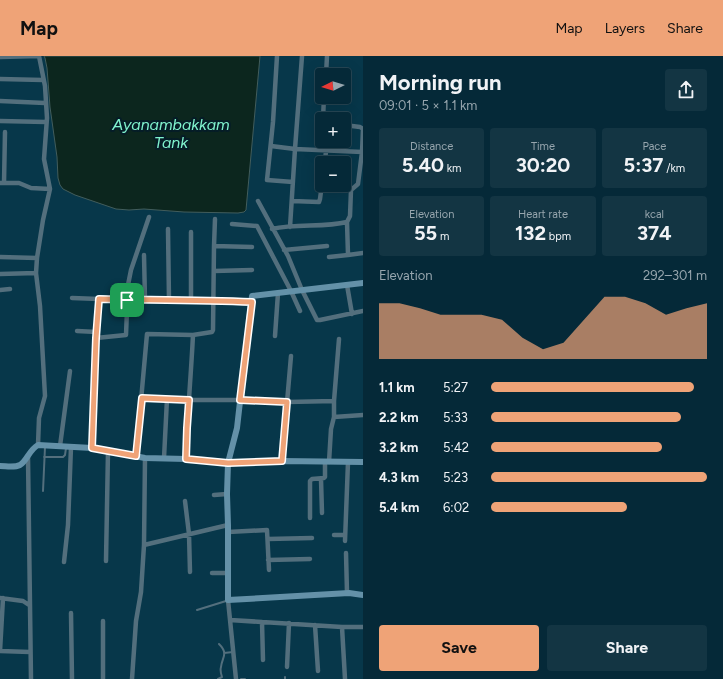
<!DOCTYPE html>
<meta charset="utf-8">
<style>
:root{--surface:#052938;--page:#133543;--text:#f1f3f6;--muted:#97a6ae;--line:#264553;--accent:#efa377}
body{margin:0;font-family:Figtree,sans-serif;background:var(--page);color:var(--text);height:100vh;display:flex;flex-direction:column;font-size:15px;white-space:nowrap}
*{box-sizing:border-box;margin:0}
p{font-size:13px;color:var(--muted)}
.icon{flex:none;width:22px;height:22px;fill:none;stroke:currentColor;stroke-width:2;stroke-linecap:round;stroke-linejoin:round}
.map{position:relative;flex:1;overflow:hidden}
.side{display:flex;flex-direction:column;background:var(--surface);width:360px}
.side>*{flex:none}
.needle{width:26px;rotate:265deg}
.controls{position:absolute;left:315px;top:12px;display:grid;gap:8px}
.controls a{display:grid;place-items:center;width:36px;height:36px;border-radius:4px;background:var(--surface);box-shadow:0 4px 16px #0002,0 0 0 1px var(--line);font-size:20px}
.pin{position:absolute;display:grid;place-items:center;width:34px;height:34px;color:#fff;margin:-17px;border-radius:8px;box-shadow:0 2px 6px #0006}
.round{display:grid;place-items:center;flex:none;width:42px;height:42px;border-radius:4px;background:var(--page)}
.headline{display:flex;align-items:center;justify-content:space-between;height:68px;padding:0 16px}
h1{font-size:22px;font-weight:700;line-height:30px}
.metrics{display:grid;grid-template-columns:repeat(3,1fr);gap:6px;height:68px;padding:4px 16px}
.metrics div{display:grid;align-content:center;border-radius:4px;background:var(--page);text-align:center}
.metrics b{font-size:20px;font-weight:700}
.metrics small{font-size:11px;font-weight:400}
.metrics p{font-size:11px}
.chart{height:112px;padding:8px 16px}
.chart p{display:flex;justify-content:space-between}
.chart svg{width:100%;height:72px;margin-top:4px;fill:var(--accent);opacity:.7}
.cta{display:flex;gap:8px;margin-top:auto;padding:8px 16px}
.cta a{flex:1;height:46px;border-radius:4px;background:var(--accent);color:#111;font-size:16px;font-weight:700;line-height:46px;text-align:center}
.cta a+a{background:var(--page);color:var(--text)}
ul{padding:0 16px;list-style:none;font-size:13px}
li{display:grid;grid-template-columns:64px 48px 1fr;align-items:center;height:30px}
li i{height:10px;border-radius:5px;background:var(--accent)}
header{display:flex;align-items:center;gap:24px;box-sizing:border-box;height:56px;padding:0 20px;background:var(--accent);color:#111}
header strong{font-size:19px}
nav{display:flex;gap:22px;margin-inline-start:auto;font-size:14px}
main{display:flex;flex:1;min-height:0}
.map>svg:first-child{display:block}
</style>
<header>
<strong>Map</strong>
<nav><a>Map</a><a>Layers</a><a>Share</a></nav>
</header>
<main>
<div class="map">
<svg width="363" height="623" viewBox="0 0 363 623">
<rect width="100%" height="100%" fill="#07374a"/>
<path fill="#0c261e" stroke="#425d5c" d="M44,0H260L246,154L244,156L238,157L184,156L144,153L129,154L116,153L75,139L63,133L60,129L58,122L57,101L50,51L47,12L45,2Z"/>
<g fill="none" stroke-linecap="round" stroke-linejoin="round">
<path stroke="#536f7d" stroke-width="2" d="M44,401H63L65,399L66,392
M43,435L45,391
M197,554L226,545
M224,597L233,596
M218,623L222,621C221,618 220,614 221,611C222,601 229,598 219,588
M241,623H245
M285,623V621"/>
<path stroke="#536f7d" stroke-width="4.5" d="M277,0L273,66L267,124L293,126
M0,1L39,0
M326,19L327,0
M0,23L43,24
M0,45L45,47
M324,45L346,46
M323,63L324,41
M0,65L46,66
M344,69L360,71L363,73L362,96H363
M271,90L295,93L302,0
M321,94L322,75
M325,107L326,94
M0,127H19L31,132L50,133
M4,127L5,76
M258,145L288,200L302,234L317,264H320L363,255
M292,145L319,146L320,143L322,128
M347,166L348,199L363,197
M232,168L257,170L291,235L300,255
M168,173L169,244
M272,173C297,167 323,172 347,166L350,160L351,134L358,128L362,96L295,93L290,171
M214,190L215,163
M284,194L327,190
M144,199L145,244
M0,201L37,202
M329,201L348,199
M214,215L252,214
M0,218L36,217
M347,229L352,258
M0,234L10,233
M72,242L99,243
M191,244V176
M77,275L97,276
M275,280L278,237
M96,282L126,279L128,229L131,214L149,161
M142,342L189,344H240L287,346L334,345L339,283
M334,361V345
M38,389L39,362L45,340L40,250L36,217L37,202L43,164L50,133L44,103L47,62L45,30L39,0
M60,390L70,315
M92,392L96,282L99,243C150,244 201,244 251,246
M136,400L147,278L193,279L212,276L213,274L214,190L252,191
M28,401L31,623
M164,402L167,343
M186,403C187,362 191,320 193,279
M282,405L291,300
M329,406L331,373L334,361L363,359
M321,423L322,457
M214,439L227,438
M185,445L189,478L190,516
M310,462V425L312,423L324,422L325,421V406
M228,476L267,474L269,514
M334,479H345
M268,483L312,482
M345,485L348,406
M144,489L145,402
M346,497L347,537
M268,504L310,503
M106,505L108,395
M64,506L68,469L71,391
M212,517H228
M0,542L23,545L29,549
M228,544L236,623
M71,557L72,623
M230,564L342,571L345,623
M103,565V623
M262,566L263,604
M315,569L318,615
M342,571H363
M0,595L3,542
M0,595L30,596
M287,611L289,567
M132,623L136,565L141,536L144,489L228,469"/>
<path stroke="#6491a8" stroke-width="6" d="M363,227L252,240L237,372L228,407L227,438L228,469V544L349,537L363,539
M0,410C6,410 14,412 20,409C27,405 29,394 38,389L92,392L145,402L186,403L228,407L282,405L363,406"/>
</g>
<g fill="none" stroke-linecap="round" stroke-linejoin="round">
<defs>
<path id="route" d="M99,243C150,244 201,244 252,246L240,344L287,346L282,405L228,407L186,403L187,372L189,344L142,342L136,400L92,392L96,282Z"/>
</defs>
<use href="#route" stroke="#fff" stroke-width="8"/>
<use href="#route" stroke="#efa377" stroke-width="5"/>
</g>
<g text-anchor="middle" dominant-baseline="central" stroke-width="4" stroke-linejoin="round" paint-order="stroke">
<g font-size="16" font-style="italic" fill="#80f3ce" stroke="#051d27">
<text x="171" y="68">Ayanambakkam<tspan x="171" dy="18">Tank</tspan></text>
</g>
</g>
</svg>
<div class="controls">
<a><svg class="needle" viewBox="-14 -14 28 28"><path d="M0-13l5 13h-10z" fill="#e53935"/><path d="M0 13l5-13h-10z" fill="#97a6ae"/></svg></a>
<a>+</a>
<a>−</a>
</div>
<div class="pin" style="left:127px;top:244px;background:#1e9e55"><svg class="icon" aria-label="arrive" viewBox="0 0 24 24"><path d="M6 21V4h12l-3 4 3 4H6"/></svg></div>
</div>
<section class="side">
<div class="headline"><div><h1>Morning run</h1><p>09:01 · 5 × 1.1 km</p></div><a class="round"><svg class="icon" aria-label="share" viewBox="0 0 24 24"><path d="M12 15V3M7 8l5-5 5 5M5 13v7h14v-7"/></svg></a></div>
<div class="metrics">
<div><p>Distance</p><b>5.40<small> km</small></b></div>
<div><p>Time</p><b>30:20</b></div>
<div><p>Pace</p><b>5:37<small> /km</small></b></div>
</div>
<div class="metrics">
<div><p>Elevation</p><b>55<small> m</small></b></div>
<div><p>Heart rate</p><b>132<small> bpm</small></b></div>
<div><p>kcal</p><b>374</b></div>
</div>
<div class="chart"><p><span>Elevation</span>292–301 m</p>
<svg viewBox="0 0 160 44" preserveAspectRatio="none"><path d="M0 44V10L10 10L20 13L30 17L40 17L50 17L60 20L70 31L80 38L90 34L100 20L110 6L120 6L130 10L140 17L150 13L160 10V44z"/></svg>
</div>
<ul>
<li><b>1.1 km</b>5:27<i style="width:94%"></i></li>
<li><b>2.2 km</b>5:33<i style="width:88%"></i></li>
<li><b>3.2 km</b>5:42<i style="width:79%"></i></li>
<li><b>4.3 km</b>5:23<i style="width:100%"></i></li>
<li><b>5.4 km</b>6:02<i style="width:63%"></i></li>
</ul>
<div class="cta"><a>Save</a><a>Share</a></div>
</section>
</main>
